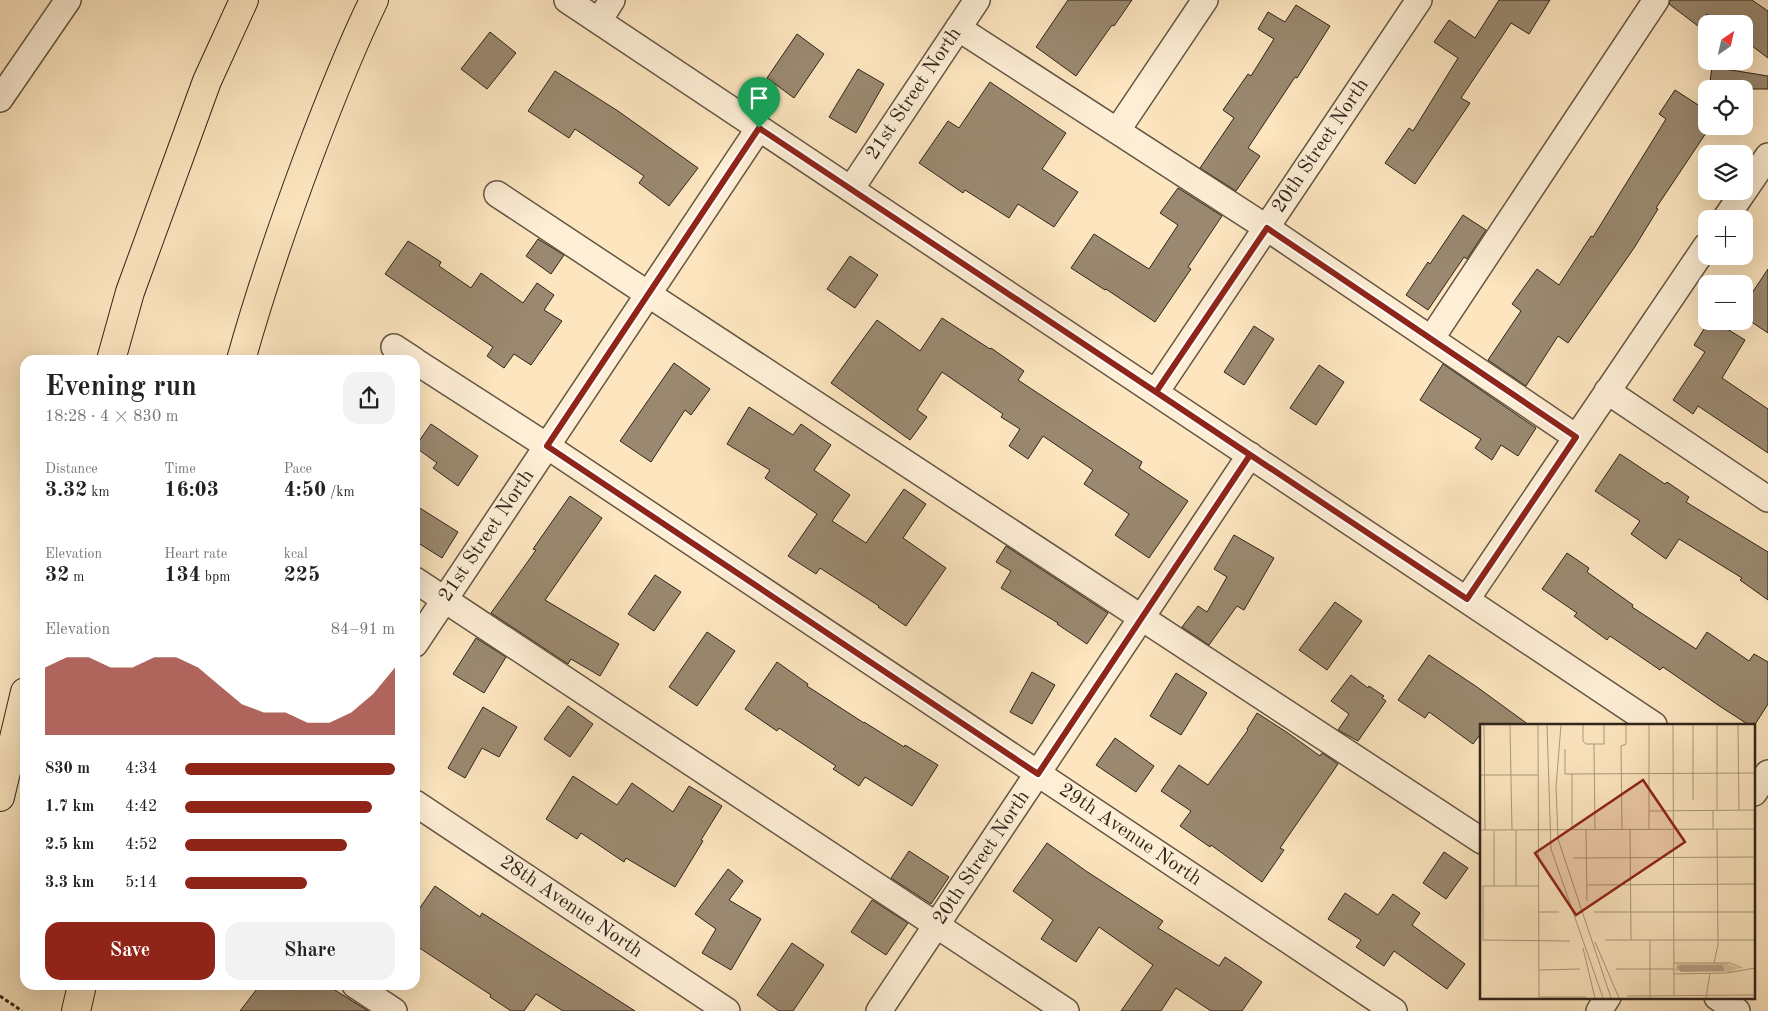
<!DOCTYPE html>
<meta charset="utf-8">
<style>
:root{--surface:#fff;--page:#f2f2f2;--text:#222;--muted:#767676;--accent:#8f2418}
body{margin:0;font-family:"Old Standard TT",serif;background:var(--page);color:var(--text);height:100vh;display:flex;flex-direction:column;font-size:19px;white-space:nowrap}
*{box-sizing:border-box;margin:0}
p{font-size:16px;color:var(--muted)}
.icon{flex:none;width:28px;height:28px;fill:none;stroke:currentColor;stroke-width:2;stroke-linecap:round;stroke-linejoin:round}
.map{position:relative;flex:1;overflow:hidden}
.details{position:absolute;left:20px;top:355px;width:400px;height:635px;display:flex;flex-direction:column;background:var(--surface);border-radius:15px;box-shadow:0 5px 20px #0002}
.details>*{flex:none}
.needle{width:32px;rotate:34deg}
.fabs{position:absolute;left:1698px;top:15px;display:grid;gap:10px}
.fabs a{display:grid;place-items:center;width:55px;height:55px;border-radius:10px;background:var(--surface);box-shadow:0 5px 20px #0002;font-size:25px}
.pin{position:absolute;display:grid;place-items:center;width:42px;height:42px;color:#fff;margin:-51px -21px;border-radius:50% 50% 50% 0;rotate:-45deg;box-shadow:0 0 5px #0007}
.pin .icon{rotate:45deg}
.round{display:grid;place-items:center;flex:none;width:52px;height:52px;border-radius:15px;background:var(--page)}
.headline{display:flex;align-items:center;justify-content:space-between;height:85px;padding:0 25px}
h1{font-size:28px;font-weight:600;line-height:38px}
.metrics{display:grid;grid-template-columns:repeat(3,1fr);gap:8px;height:85px;padding:5px 25px}
.metrics div{display:grid;align-content:center}
.metrics b{font-size:21px;font-weight:600}
.metrics small{font-size:14px;font-weight:400}
.metrics p{font-size:14px}
.chart{height:140px;padding:10px 25px}
.chart p{display:flex;justify-content:space-between}
.chart svg{width:100%;height:90px;margin-top:5px;fill:var(--accent);opacity:.7}
.primary-button{display:flex;gap:10px;margin-top:auto;padding:10px 25px}
.primary-button a{flex:1;height:58px;border-radius:15px;background:var(--accent);color:#fff;font-size:20px;font-weight:600;line-height:58px;text-align:center}
.primary-button a+a{background:var(--page);color:var(--text)}
ul{padding:0 25px;list-style:none;font-size:16px}
li{display:grid;grid-template-columns:80px 60px 1fr;align-items:center;height:38px}
li i{height:12px;border-radius:6px;background:var(--accent)}
.map>svg:first-child{display:block}
</style>
<div class="map">
<svg width="1768" height="1011" viewBox="0 0 1768 1011">
<rect width="100%" height="100%" fill="#fce5bf"/>
<filter id="stains"><feTurbulence type="fractalNoise" baseFrequency=".004" numOctaves="4"/><feColorMatrix values="0 0 0 0 .2 0 0 0 0 .09 0 0 0 0 .02 0 0 0 .5 -.17"/></filter>
<radialGradient id="worn" r=".72"><stop offset=".6" stop-color="#630" stop-opacity="0"/><stop offset="1" stop-color="#630" stop-opacity=".3"/></radialGradient>
<path fill="#9a8970" stroke="#30251a" d="M1068,0H1132L1114,26L1112,25L1076,76L1036,47Z
M1499,0H1550L1529,34L1511,23L1461,98L1470,103L1415,184L1385,163L1409,128L1413,131L1458,58L1434,42L1449,20L1475,38Z
M1670,0H1752L1768,11V58L1744,40V24H1721L1707,14L1698,26L1669,4Z
M1296,5L1330,26L1297,78L1295,77L1248,148L1260,156L1236,191L1200,168L1234,118L1223,110L1248,74L1251,76L1274,39L1258,29L1268,12L1285,22Z
M490,32L516,53L487,89L461,69Z
M797,34L824,54L794,98L767,78Z
M1712,67L1768,76V89H1709Z
M858,69L884,84L856,133L829,117Z
M555,71L618,111L698,168L669,206L639,183L644,176L575,129L569,138L528,111Z
M990,82L1066,133L1042,169L1078,192L1054,227L1018,204L1009,218L965,190L963,193L919,163L948,121L959,128Z
M1675,90L1706,110V133L1656,208L1658,209L1634,248L1568,343L1558,336L1526,386L1488,360L1521,311L1512,304L1537,269L1559,285L1591,236L1593,237L1666,119L1659,114Z
M1178,188L1222,216L1188,267L1191,269L1155,322L1106,289L1105,290L1071,268L1094,234L1149,269L1178,225L1160,213Z
M1463,215L1486,230L1467,259L1464,257L1428,310L1406,295L1428,262L1430,264Z
M538,239L564,255L551,274L526,256Z
M408,241L441,262L439,266L471,288L481,273L523,303L537,283L554,295L544,310L562,321L531,365L514,354L504,368L487,356L493,347L385,274Z
M850,256L878,275L855,308L827,289Z
M1768,269V333L1744,317V305Z
M942,318L990,349L991,348L1024,371L1018,380L1142,462L1139,468L1188,501L1149,558L1115,535L1129,514L1084,484L1093,470L1043,436L1028,459L1009,446L1020,429L1001,417L1003,414L942,372L917,410L927,417L910,440L831,383L877,320L920,351Z
M1709,321H1714L1745,340L1722,378L1768,409V453L1698,406L1693,414L1673,400L1705,352L1694,345Z
M1254,326L1274,339L1244,385L1224,372Z
M674,363L710,389L691,415L685,410L651,462L620,441Z
M1443,364L1536,428L1518,456L1501,445L1492,460L1475,448L1481,439L1420,400Z
M1319,365L1344,382L1316,425L1290,408Z
M749,407L793,435L801,424L831,445L814,470L850,495L832,521L866,543L904,489L926,504L903,538L946,568L906,626L878,607L879,606L820,568L816,574L788,556L817,514L765,478L770,470L727,444Z
M431,424L478,456L458,486L433,468L437,463L415,447Z
M1620,454L1665,484L1667,482L1689,497L1686,502L1768,552V600L1740,580L1742,578L1679,539L1666,559L1631,534L1640,521L1595,491Z
M570,496L602,518L545,600L619,644L600,676L571,659L568,664L491,613L536,550L533,549Z
M415,505L458,532L442,558L415,541Z
M1234,535L1274,558L1244,610L1237,606L1209,645L1182,627L1198,606L1207,612L1227,577L1214,569Z
M1006,546L1108,613L1087,644L1057,624L1058,623L1001,588L1011,571L996,562Z
M1567,553L1589,568L1587,572L1633,605L1632,607L1696,649L1707,632L1749,661L1754,654L1768,662V704L1754,726V725H1749L1721,707L1663,667L1660,670L1610,636L1607,640L1574,616L1577,613L1542,589Z
M655,575L681,592L654,631L628,614Z
M1335,602L1362,621L1327,670L1299,650Z
M707,632L735,651L697,706L669,687Z
M476,638L506,657L484,693L453,674Z
M1429,655L1477,687L1529,725H1482V732L1473,744L1429,712L1425,718L1398,700Z
M777,662L808,684L807,686L864,723V722L904,747L905,745L938,765L912,806L865,777L859,786L833,769L836,766L779,728L777,731L745,709Z
M1032,672L1055,685L1032,724L1010,712Z
M1176,673L1207,693L1181,735L1150,716Z
M1351,675L1368,688L1369,686L1384,696L1382,698L1386,701L1358,741L1338,730L1349,714L1331,701Z
M568,706L593,724L570,757L544,739Z
M483,707L517,727L499,757L482,748L465,778L448,768Z
M1257,713L1288,733L1320,756L1322,753L1338,764L1280,848L1284,850L1262,882L1211,845L1210,847L1180,826L1191,811L1161,791L1179,765L1208,785L1248,730L1247,729Z
M1115,738L1154,766L1136,792L1096,765Z
M573,776L617,805L632,783L673,812L689,786L722,806L701,840L703,841L675,887L626,858L624,862L581,833L577,839L546,819Z
M1047,843L1086,871L1163,921L1158,928L1219,966L1225,957L1262,982L1242,1011H1211L1176,988L1161,1011H1121L1153,965L1099,927L1076,962L1041,939L1053,920L1013,891Z
M909,851L949,877L931,904L891,878Z
M1444,852L1468,868L1446,899L1423,883Z
M728,869L743,881L729,900L761,919L731,970L702,953L716,929L695,914Z
M435,886L480,917L482,913L635,1011H563L536,994L524,1011H511L490,997L491,995L415,945V915Z
M1345,893L1378,915L1393,894L1420,913L1412,925L1465,964L1447,989L1394,951L1384,966L1356,947L1361,940L1328,919Z
M872,900L908,923L886,955L851,932Z
M792,943L824,965L793,1011H779L757,995Z
M260,985H327L368,1011H240Z"/>
<g fill="none" stroke-linecap="round" stroke-linejoin="round">
<defs>
<path id="minor" d="M567,0L1654,725
M599,21L612,0
M958,28L1267,228L1576,437
M0,99L68,0
M1117,131L1205,0
M851,189L977,0
M497,194L648,294L1482,841
M1725,219L1768,156
M1431,339L1656,0
M394,347L414,360
M415,361L547,446L1394,1011
M1607,391L1768,499
M1156,392L1419,0
M415,580L1066,1011
M1467,599L1706,246
M415,644L759,128
M1754,793L1768,773
M415,803L727,1011
M355,985L394,1011
M1717,997L1737,1011
M879,1011L1250,455
M1599,1011L1608,997"/>
<path id="highway" d="M111,360L130,292L207,81L244,0
M241,360C260,292 283,225 308,158C328,105 349,51 374,0
M0,797L25,692
M76,1011L82,985"/>
</defs>
<use href="#minor" stroke="#635543" stroke-width="28"/>
<use href="#highway" stroke="#30251a" stroke-width="30"/>
<path stroke="#30251a" stroke-width="3" stroke-dasharray="4 2.5" stroke-linecap="butt" d="M0,996L22,1011"/>
<use href="#minor" stroke="#fdeed5" stroke-width="25"/>
<use href="#highway" stroke="#fce5bf" stroke-width="28"/>
</g>
<g fill="none" stroke-linecap="round" stroke-linejoin="round">
<defs>
<path id="route" d="M759,128L547,446L1038,774L1250,455L1156,392L1267,228L1576,437L1467,599C1231,442 995,285 759,128"/>
</defs>
<use href="#route" stroke="#fff" stroke-width="10"/>
<use href="#route" stroke="#8f2418" stroke-width="6"/>
</g>
<g text-anchor="middle" dominant-baseline="central" stroke-width="5" stroke-linejoin="round" paint-order="stroke">
<g font-size="20" fill="#30251a" stroke="#fdeed5">
<text transform="translate(914 94) rotate(-56)">21st Street North</text>
<text transform="translate(1321 146) rotate(-56)">20th Street North</text>
<text transform="translate(487 536) rotate(-56)">21st Street North</text>
<text transform="translate(1130 835) rotate(34)">29th Avenue North</text>
<text transform="translate(982 858) rotate(-56)">20th Street North</text>
<text transform="translate(571 907) rotate(34)">28th Avenue North</text>
</g>
</g>
<g transform="translate(1480 724)">
<rect width="275" height="275" fill="#fce5bf"/>
<path d="M244,239L259,244L250,248L195,247L197,240Z" fill="#d9c4a3"/>
<path d="M201,241H243L244,247L201,248L197,243Z" fill="#b7a487"/>
<path fill="none" stroke="#aa987d" stroke-width="1" d="M4,1L5,106M30,1L32,106M58,1L59,274M67,1L71,125L123,274M81,1L76,63L78,115L131,274M103,1V17L106,20H124V1M193,1L194,272M237,1V86M258,1L259,86M114,20L115,105M85,25V50L275,49M92,50V106M0,51H58M213,76V1M169,87L275,86M106,105L107,177M142,105L141,22L146,20V1M150,105L151,216M169,105V1M233,105V86M0,106L275,105M93,134L275,133M107,161L275,160M14,162V107M36,162V106M59,162H3V216L90,217M59,188H79M114,188H275M125,216H275M170,216V274M115,218L139,274M103,224L115,274M194,239H250L262,244M234,239L238,221L237,105M136,245H194M59,246L100,245M194,250L247,249L275,244M147,272L275,271M60,273H106M226,274L230,249"/>
<path fill="#8f2418" fill-opacity="0.15" stroke="#8f2418" stroke-width="2.5" d="M163,56L205,118L96,191L55,129Z"/>
<rect width="275" height="275" fill="none" stroke="#30251a" stroke-width="2.5"/>
</g>
<rect width="100%" height="100%" filter="url(#stains)"/>
<rect width="100%" height="100%" fill="url(#worn)"/>
</svg>
<div class="fabs">
<a><svg class="needle" viewBox="-14 -14 28 28"><path d="M0-13l5 13h-10z" fill="#e53935"/><path d="M0 13l5-13h-10z" fill="#767676"/></svg></a>
<a><svg class="icon" aria-label="locate" viewBox="0 0 24 24"><circle cx="12" cy="12" r="6"/><path d="M12 2v4M12 18v4M2 12h4M18 12h4"/></svg></a>
<a><svg class="icon" aria-label="layers" viewBox="0 0 24 24"><path d="M12 4l9 5-9 5-9-5zM3 14l9 5 9-5"/></svg></a>
<a>+</a>
<a>−</a>
</div>
<div class="pin" style="left:759px;top:128px;background:#1e9e55"><svg class="icon" aria-label="arrive" viewBox="0 0 24 24"><path d="M6 21V4h12l-3 4 3 4H6"/></svg></div>
<section class="details">
<div class="headline"><div><h1>Evening run</h1><p>18:28 · 4 × 830 m</p></div><a class="round"><svg class="icon" aria-label="share" viewBox="0 0 24 24"><path d="M12 15V3M7 8l5-5 5 5M5 13v7h14v-7"/></svg></a></div>
<div class="metrics">
<div><p>Distance</p><b>3.32<small> km</small></b></div>
<div><p>Time</p><b>16:03</b></div>
<div><p>Pace</p><b>4:50<small> /km</small></b></div>
</div>
<div class="metrics">
<div><p>Elevation</p><b>32<small> m</small></b></div>
<div><p>Heart rate</p><b>134<small> bpm</small></b></div>
<div><p>kcal</p><b>225</b></div>
</div>
<div class="chart"><p><span>Elevation</span>84–91 m</p>
<svg viewBox="0 0 160 44" preserveAspectRatio="none"><path d="M0 44V11L10 6L20 6L30 11L40 11L50 6L60 6L70 11L80 20L90 29L100 33L110 33L120 38L130 38L140 33L150 24L160 11V44z"/></svg>
</div>
<ul>
<li><b>830 m</b>4:34<i style="width:100%"></i></li>
<li><b>1.7 km</b>4:42<i style="width:89%"></i></li>
<li><b>2.5 km</b>4:52<i style="width:77%"></i></li>
<li><b>3.3 km</b>5:14<i style="width:58%"></i></li>
</ul>
<div class="primary-button"><a>Save</a><a>Share</a></div>
</section>
</div>
